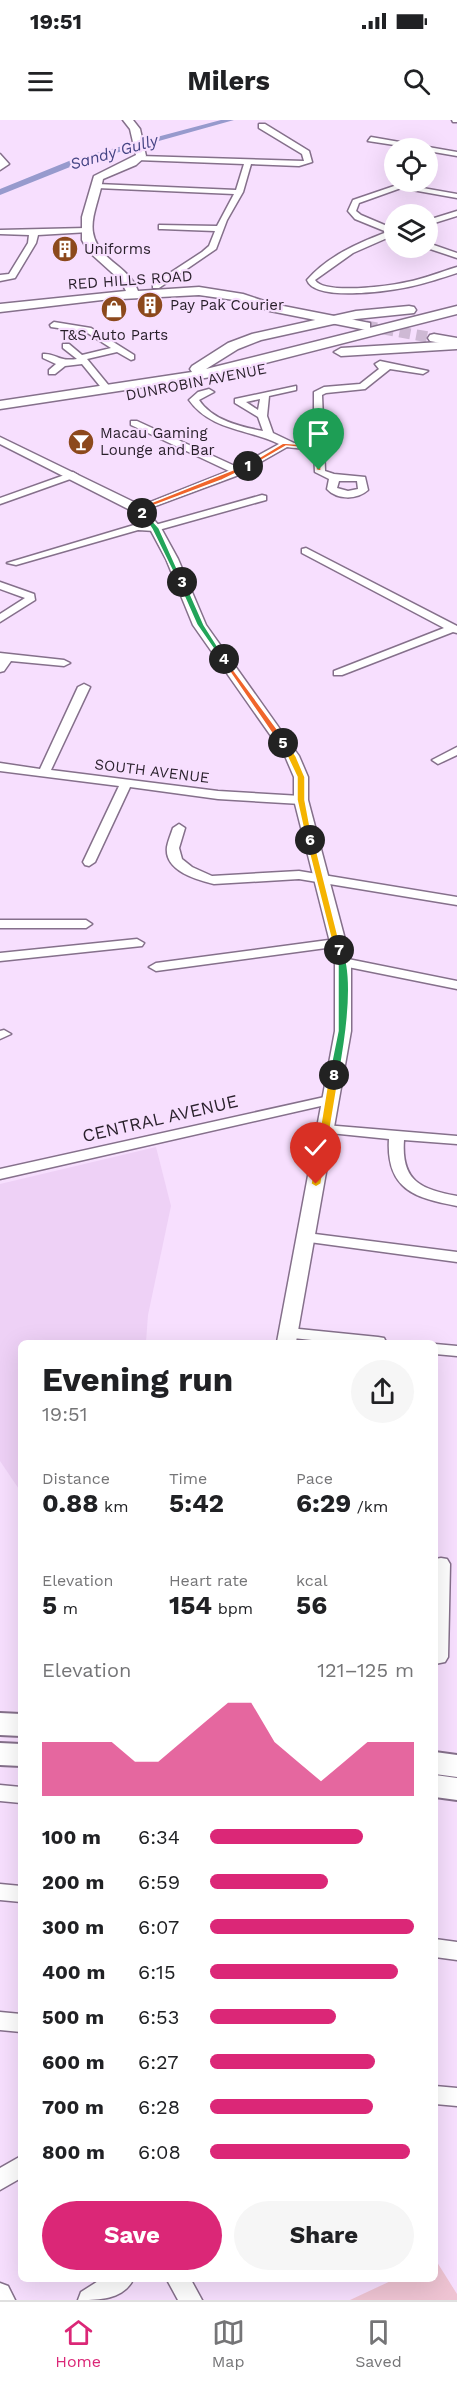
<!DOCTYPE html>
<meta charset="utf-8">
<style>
:root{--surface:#fff;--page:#f6f6f6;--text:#202124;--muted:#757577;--line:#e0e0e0;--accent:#db2777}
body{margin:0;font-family:"Work Sans",sans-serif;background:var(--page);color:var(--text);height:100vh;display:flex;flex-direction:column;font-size:22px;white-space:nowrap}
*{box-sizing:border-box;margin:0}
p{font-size:20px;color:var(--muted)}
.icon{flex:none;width:33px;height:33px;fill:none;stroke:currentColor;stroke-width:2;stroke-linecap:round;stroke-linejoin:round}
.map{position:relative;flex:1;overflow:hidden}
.details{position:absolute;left:18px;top:1220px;width:420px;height:942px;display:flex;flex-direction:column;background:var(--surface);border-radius:9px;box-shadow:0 6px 24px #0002}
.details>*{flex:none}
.fabs{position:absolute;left:384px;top:18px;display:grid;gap:12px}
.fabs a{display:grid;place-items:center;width:54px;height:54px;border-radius:50%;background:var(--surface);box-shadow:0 6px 24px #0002;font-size:30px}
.pin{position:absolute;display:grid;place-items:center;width:51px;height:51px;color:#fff;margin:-62px -26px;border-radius:50% 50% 50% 0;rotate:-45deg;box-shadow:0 0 6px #0007}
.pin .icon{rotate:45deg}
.km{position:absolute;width:30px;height:30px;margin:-15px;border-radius:50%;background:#222;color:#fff;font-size:16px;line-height:30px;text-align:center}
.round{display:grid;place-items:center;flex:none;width:63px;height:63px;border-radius:32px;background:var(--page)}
.overview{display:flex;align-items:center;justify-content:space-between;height:102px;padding:0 24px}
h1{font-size:33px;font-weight:700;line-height:45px}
.figures{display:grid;grid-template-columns:repeat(3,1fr);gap:9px;height:102px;padding:6px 24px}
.figures div{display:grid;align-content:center}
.figures b{font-size:26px;font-weight:700}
.figures small{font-size:16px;font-weight:400}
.figures p{font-size:16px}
.chart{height:168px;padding:12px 24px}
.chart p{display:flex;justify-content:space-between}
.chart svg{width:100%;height:108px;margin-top:6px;fill:var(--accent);opacity:.7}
.cta{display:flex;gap:12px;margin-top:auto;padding:12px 24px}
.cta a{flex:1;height:69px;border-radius:36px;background:var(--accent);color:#fff;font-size:24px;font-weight:700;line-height:69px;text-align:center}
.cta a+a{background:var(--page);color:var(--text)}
ul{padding:0 24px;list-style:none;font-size:20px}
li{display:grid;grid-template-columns:96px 72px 1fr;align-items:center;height:45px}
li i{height:15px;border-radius:8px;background:var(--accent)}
.status{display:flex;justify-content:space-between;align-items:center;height:42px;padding:0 30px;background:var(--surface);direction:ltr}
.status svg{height:16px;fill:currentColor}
header{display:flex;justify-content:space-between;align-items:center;height:78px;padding:0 24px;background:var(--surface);font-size:27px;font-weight:700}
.dock{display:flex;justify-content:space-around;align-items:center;height:84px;border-top:2px solid var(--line);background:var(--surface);font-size:16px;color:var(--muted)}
.dock a{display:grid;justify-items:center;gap:3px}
.dock .active{color:var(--accent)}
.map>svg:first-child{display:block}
</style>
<div class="status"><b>19:51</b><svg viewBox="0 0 49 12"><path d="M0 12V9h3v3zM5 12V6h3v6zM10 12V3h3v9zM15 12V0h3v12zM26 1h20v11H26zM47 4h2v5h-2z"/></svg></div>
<header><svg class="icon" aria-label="menu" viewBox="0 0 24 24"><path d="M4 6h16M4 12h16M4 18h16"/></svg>Milers<svg class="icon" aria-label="search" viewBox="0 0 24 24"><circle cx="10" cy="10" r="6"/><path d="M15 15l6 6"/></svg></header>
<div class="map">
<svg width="457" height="2180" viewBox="0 0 457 2180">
<rect width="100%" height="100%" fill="#f7dffe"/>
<path fill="#eed1f6" d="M156,1027L171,1086L148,1195L146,1222H21V1372L0,1341V1064Z"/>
<path fill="#efc4d3" d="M435,2139L457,2174V2180H350L395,2159L435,2158Z"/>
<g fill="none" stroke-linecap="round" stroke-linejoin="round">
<path fill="#979acd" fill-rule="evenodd" d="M221,0H234L80,43L0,75V69L74,39Z"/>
<path stroke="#ceb9d4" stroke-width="11" stroke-dasharray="11 6" stroke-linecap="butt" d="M366,206L434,218"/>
<defs>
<path id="minor" d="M452,0H457V2H453Z
M259,4H265L309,31L312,42L299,46L251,44L243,72L227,100L216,129L159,168H153V164L202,132L209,126L215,111L162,109H159V105L217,106L234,74L97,68L93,66L97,64L236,70L244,44L137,40V36H140L304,41L302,34L259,8Z
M371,17L457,32V36L428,31V28H414L368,21Z
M0,34L9,44L0,50Z
M400,64L457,74V78L401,68L359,83L356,91L361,95L394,109V115L353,133L315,160C324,175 390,166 407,162C424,159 440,152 457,147V153C441,158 424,164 408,167C388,171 315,182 307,160C328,136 358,123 387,112L355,99L348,91L353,80Z
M457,91V96L428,105V100Z
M86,108H89V112L38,115L36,123L15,158L0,161V155L9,154L28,123L29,115L0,114V110Z
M428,123L457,133V138L427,128Z
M54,202L91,208L134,235V239L131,240L117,232L87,239L110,267V271H104L82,244L65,246L55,254H49V250L56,244L43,238V234C56,233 58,242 77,239L63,228V224H69L82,235L111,228L86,212L51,207L50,205Z
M380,241L428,251L423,254L390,249L365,269L326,273L322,275L325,351L334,354L365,357L368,370C357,380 337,380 327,369L329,359L315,352L314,330L287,327L236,356L142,391L133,389L229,351L131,305V301H137L237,347L279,324C249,309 211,311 189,280L198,272L209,269L214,272L199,280C212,300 241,307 263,311L258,297L235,283V279L296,266V270L269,276L267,296L273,313L294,323L314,325V272L324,267L360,264L379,249L375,244ZM260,279L258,290L246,282ZM339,361H357L358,369L348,371L337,368Z
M73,352L78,355L76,357L0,384V378Z
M262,375L266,376V380L155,411L138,410L16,445L7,443L134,405H155Z
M306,428L457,506V513L453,512L342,555H334V551L444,508L302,433V429Z
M0,462L34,474L35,480L0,502V494L25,478L0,469Z
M0,533L64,540L70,543L64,546L11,541L4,551L0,552Z
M84,564L90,567L51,650L218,671L301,676L307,680L301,684L218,679L130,667L95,742L89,746L85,745L83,742L119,666L0,651V643L40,649L78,567Z
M457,627V635L438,644L432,640Z
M179,704L185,708L179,728L182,739L192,747L212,756L299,751L457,777V785L299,759L214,764C197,760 164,751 167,727C168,721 171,714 173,708Z
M0,800H86L92,804L86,808H0Z
M137,819L144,823L142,826L0,841V833Z
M336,819L343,823L341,826L156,851L149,847L156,843Z
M343,838L457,861V869L338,845L336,842L338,839Z
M4,910L11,914L0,919V911Z
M329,976L334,977L336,980L334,983L0,1059V1049Z
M325,1005L457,1016V1024L404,1020C401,1061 420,1069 457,1076V1086C414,1078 386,1069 389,1019L320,1012L318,1009Z
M307,1113L457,1132V1142L302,1121L299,1118Z
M289,1208L378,1217L384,1218L386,1222H331L283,1217L281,1213L283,1209Z
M435,1224L457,1226V1236L435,1234Z
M441,1438L447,1439L450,1444L448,1537L445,1542L435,1544V1439Z
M0,1665L21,1667V1683L0,1681Z
M0,1764L21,1766V1782L0,1780Z
M435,1819L457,1822V1840L435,1837Z
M0,1892L21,1894V1912L0,1910Z
M435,1966L457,1968V1986L435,1984Z
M21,2036V2058L0,2070V2048Z
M103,2158H134C124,2180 99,2180 78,2180L81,2172Z
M166,2158H190L202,2180H178Z
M0,2163L8,2166L15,2180H0Z"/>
<path id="tertiary" d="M0,317L142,386L161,408L178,439L206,505L299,636L308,657V680L351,842V911L296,1222H277L335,911V842L294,680V657L285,636L193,505L166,439L150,409L134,392L0,324Z"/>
<path id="secondary" d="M123,0H133L140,9L146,36L136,45L103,59C96,95 79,114 113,142C123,150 133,158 138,171L199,167L243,174L273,184L370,203V209L366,210L270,191L241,181L199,175L102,180L0,192V184L126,171L120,160L88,131L82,120V97L94,56L136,35L130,9Z
M434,214L457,218V226L430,221L428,218L430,215Z"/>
<path id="primary" d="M0,1593L21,1594V1616L0,1615Z
M0,1623L21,1624V1646L0,1645Z
M435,1632L457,1635V1657L435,1654Z
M435,1655L457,1658V1680L435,1677Z"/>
<path id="trunk" d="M409,186L414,187L416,190L414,193L356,199L261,220L238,229L206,249L457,186V194L211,257L0,289V281L192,252L190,249L192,246L228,223L252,214L356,191Z
M457,221V229L341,236L334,232L341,228Z"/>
</defs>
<use href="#minor" stroke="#85708b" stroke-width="3"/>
<use href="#tertiary" stroke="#85708b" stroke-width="3"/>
<use href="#secondary" stroke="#85708b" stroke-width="3"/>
<use href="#primary" stroke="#85708b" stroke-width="4"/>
<use href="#trunk" stroke="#85708b" stroke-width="3"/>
<use href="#minor" fill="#fff" fill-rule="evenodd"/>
<use href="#tertiary" fill="#fff" fill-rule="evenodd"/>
<use href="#secondary" fill="#fff" fill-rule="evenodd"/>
<use href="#primary" fill="#fff" fill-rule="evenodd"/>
<use href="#trunk" fill="#fff" fill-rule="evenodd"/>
</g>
<path fill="#f0652b" stroke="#fff" stroke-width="1.5" d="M283,323L322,326L321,351L316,350V329L286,326L250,347L245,346Z"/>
<path fill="#f0652b" stroke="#fff" stroke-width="1.5" d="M245,345L251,346L222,360L142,390L144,394H140L135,389Z"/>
<path fill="#22a559" stroke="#fff" stroke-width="1.5" d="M140,391H144L159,408L184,464L178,462L152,409Z"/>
<path fill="#22a559" stroke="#fff" stroke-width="1.5" d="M182,460L185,462L204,505L227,541H222L197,505L178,462Z"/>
<path fill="#f0652b" stroke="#fff" stroke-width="1.5" d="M224,537L286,621V625H280L221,539Z"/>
<path fill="#f5b400" stroke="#fff" stroke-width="1.5" d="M280,621H286L296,636L305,657V680L313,722L306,720L297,680V657Z"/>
<path fill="#f5b400" stroke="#fff" stroke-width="1.5" d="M310,718L314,720L342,832L334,830L306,720Z"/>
<path fill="#22a559" stroke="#fff" stroke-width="1.5" d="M336,828H342C356,858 345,923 339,955L334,958L329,955L338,911V842Z"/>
<path fill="#f5b400" stroke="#fff" stroke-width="1.5" d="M334,952L339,955L321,1064L316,1067L311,1064L329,955Z"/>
<defs>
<symbol id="building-disc" viewBox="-11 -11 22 22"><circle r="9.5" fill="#8c491c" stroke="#f7dffe"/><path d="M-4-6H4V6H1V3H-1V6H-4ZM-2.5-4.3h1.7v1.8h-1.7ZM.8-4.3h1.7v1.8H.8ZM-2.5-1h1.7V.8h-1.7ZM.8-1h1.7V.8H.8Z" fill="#fff"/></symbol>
<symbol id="shop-disc" viewBox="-11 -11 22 22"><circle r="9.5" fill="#8c491c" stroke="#f7dffe"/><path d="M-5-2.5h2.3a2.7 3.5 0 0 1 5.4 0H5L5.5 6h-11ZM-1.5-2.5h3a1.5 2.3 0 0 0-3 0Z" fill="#fff"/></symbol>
<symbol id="bar-disc" viewBox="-11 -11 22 22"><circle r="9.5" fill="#8c491c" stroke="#f7dffe"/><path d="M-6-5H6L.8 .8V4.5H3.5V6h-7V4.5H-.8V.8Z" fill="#fff"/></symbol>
</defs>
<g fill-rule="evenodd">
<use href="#building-disc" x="50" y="114" width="30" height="30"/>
<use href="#building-disc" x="135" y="170" width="30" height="30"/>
<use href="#shop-disc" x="99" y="174" width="30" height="30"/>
<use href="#bar-disc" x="66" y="307" width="30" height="30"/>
</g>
<g text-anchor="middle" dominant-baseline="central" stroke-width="4.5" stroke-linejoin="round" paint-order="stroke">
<g font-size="15" fill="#281f2a" stroke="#f7dffe" text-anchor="start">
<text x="84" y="129">Uniforms</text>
<text x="170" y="185">Pay Pak Courier</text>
<text x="114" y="215" text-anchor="middle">T&amp;S Auto Parts</text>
<text x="100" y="313">Macau Gaming<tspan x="100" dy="17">Lounge and Bar</tspan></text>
</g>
<g font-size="15" fill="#281f2a" stroke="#f7dffe">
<text transform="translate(130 160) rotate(-4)">RED HILLS ROAD</text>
<text transform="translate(196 262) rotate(-11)">DUNROBIN AVENUE</text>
<text transform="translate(152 651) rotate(7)">SOUTH AVENUE</text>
</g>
<g font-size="16" font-style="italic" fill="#454484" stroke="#f7dffe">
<text transform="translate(114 32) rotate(-16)">Sandy Gully</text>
</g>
<g font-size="18" fill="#281f2a" stroke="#f7dffe">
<text transform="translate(160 998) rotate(-13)">CENTRAL AVENUE</text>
</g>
</g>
</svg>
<div class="fabs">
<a><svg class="icon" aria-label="locate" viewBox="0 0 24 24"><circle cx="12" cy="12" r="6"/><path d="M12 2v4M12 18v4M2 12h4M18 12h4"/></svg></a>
<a><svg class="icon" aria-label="layers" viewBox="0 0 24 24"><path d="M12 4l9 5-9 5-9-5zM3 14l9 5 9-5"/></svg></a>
</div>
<div class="pin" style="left:319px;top:350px;background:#1e9e55"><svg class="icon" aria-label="arrive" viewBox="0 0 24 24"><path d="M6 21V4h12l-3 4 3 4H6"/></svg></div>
<div class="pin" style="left:316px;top:1064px;background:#d93025"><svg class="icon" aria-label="check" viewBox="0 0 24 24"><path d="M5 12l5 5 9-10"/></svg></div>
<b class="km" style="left:248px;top:346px">1</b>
<b class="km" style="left:142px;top:393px">2</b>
<b class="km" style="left:182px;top:462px">3</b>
<b class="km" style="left:224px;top:539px">4</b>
<b class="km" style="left:283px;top:623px">5</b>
<b class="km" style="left:310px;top:720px">6</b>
<b class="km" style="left:339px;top:830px">7</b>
<b class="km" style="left:334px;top:955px">8</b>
<section class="details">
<div class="overview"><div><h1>Evening run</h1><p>19:51</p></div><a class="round"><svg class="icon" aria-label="share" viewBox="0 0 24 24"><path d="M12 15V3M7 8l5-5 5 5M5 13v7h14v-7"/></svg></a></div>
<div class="figures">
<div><p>Distance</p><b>0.88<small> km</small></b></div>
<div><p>Time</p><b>5:42</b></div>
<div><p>Pace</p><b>6:29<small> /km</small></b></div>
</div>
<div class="figures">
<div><p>Elevation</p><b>5<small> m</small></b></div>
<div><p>Heart rate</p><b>154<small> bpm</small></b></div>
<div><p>kcal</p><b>56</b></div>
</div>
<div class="chart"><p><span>Elevation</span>121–125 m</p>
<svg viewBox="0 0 160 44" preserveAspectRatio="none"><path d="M0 44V22L10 22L20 22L30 22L40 30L50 30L60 22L70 14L80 6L90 6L100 22L110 30L120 38L130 30L140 22L150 22L160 22V44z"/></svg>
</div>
<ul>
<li><b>100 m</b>6:34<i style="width:75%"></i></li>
<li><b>200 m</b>6:59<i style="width:58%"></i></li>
<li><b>300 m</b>6:07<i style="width:100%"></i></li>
<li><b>400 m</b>6:15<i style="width:92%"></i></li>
<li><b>500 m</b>6:53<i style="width:62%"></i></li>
<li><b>600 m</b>6:27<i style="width:81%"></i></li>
<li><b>700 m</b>6:28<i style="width:80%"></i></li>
<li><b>800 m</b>6:08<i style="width:98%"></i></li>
</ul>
<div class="cta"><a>Save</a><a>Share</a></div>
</section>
</div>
<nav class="dock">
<a class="active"><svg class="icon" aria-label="home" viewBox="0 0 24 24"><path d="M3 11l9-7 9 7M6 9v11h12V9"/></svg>Home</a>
<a><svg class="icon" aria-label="map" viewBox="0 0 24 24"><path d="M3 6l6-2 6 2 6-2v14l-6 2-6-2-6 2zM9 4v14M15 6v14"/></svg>Map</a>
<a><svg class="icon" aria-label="saved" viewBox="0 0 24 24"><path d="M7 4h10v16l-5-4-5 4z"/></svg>Saved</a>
</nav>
